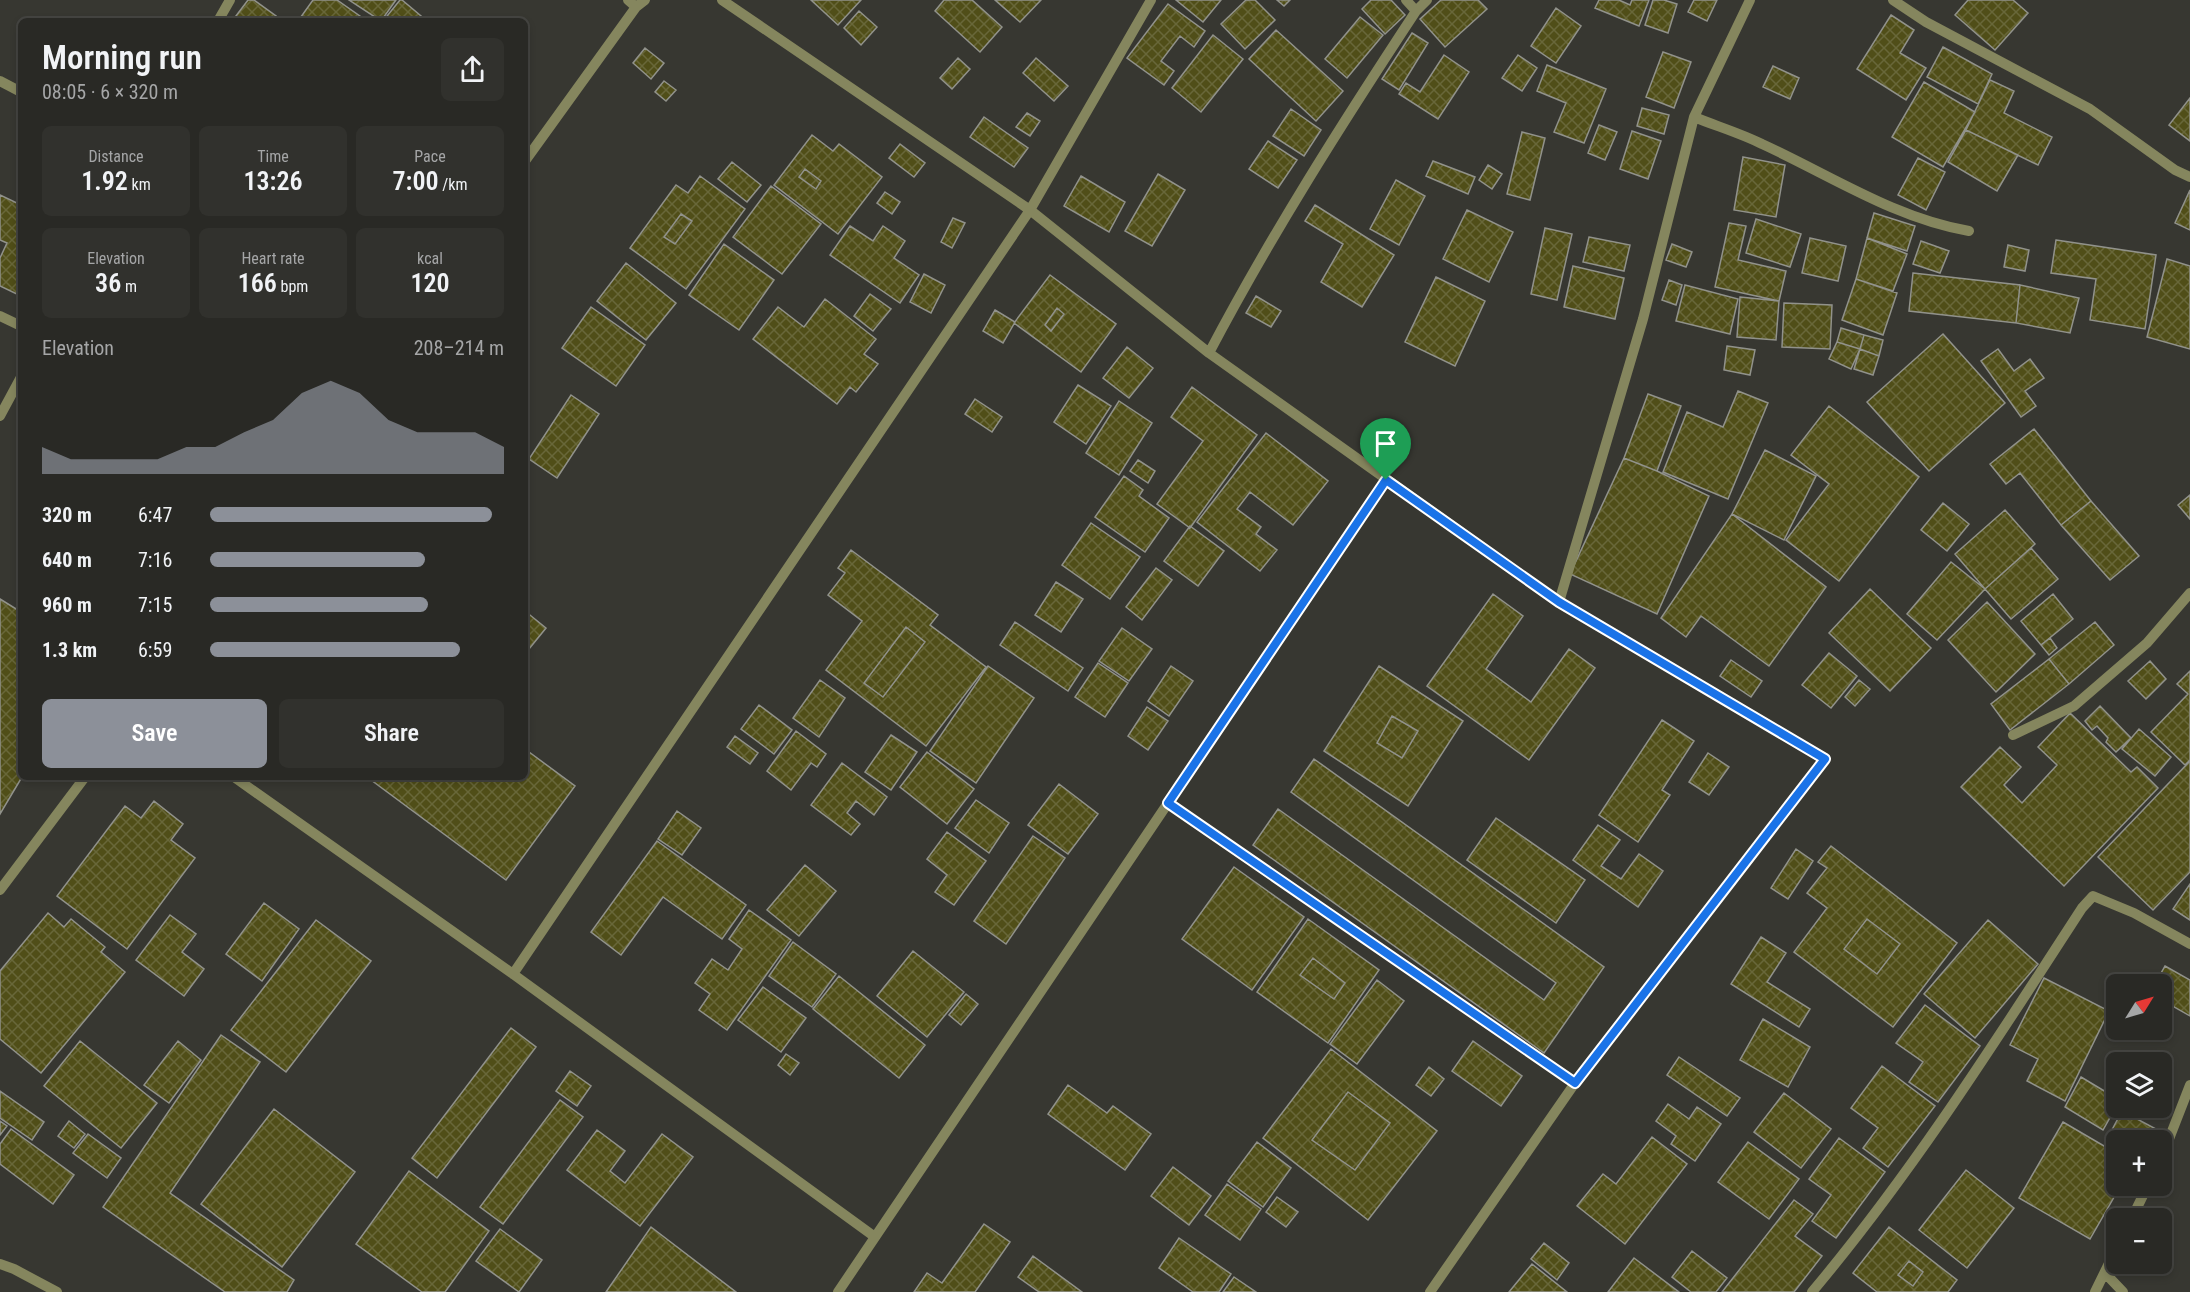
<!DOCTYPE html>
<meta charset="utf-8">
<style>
:root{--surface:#292925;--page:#31312d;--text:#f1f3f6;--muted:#a5a6a7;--line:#454542;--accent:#8c9099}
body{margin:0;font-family:"Roboto Condensed",sans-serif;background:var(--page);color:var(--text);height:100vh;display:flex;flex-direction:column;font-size:22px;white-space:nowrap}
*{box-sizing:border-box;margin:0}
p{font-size:20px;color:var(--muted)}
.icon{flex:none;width:33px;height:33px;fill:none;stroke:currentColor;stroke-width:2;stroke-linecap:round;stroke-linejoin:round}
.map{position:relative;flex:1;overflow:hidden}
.panel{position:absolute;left:18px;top:18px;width:510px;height:762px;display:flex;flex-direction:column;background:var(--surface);border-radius:9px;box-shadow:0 3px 9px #0003,0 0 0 2px var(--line)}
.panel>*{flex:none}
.needle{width:39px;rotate:53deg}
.fabs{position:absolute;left:2106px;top:974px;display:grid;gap:12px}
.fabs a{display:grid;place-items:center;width:66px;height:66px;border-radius:9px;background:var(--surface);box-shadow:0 3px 9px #0003,0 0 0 2px var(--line);font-size:30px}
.pin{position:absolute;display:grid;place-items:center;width:51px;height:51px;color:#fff;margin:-62px -26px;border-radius:50% 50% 50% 0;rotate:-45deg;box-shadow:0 0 6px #0007}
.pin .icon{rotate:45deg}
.round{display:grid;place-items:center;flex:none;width:63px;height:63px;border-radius:9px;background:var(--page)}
.overview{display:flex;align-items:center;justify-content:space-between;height:102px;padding:0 24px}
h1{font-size:33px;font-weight:600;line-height:45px}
.figures{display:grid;grid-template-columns:repeat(3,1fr);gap:9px;height:102px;padding:6px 24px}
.figures div{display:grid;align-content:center;border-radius:9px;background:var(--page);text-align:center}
.figures b{font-size:26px;font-weight:600}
.figures small{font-size:16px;font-weight:400}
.figures p{font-size:16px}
.chart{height:168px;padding:12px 24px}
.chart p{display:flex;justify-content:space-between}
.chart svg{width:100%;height:108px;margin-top:6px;fill:var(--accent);opacity:.7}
.primary-button{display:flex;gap:12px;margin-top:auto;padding:12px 24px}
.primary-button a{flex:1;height:69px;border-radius:9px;background:var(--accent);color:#fff;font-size:24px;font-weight:600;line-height:69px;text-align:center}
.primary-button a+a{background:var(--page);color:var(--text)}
ul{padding:0 24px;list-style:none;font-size:20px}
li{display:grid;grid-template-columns:96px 72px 1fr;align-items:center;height:45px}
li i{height:15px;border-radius:8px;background:var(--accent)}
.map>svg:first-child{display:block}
</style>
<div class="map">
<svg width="2190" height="1292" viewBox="0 0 2190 1292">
<defs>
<pattern id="building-cross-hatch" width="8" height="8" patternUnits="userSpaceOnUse" patternTransform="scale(1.5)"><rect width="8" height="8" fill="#504e18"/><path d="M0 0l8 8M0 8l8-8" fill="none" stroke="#686739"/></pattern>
</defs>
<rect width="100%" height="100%" fill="#373731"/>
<path fill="url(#building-cross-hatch)" stroke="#91928b" stroke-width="1.5" fill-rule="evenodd" d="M248,0H254L276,16L272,21H242L236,16Z
M313,0H337L367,21H298Z
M349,0H396L381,21Z
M400,0H402L427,21H383Z
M811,0H861L838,25Z
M944,0H972L1002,27L980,52L935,11Z
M995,0H1041L1020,22Z
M1176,0H1221L1203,22Z
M1246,0H1255L1275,20L1245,49L1221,24Z
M1277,0H1290L1284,6Z
M1371,0H1391L1405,15L1385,34L1362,9Z
M1441,0H1478L1487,9L1445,47L1420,19Z
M1599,0H1619L1630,5L1632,0H1649L1639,26L1595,8Z
M1653,0H1664L1677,4L1668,33L1645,25Z
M1694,0H1717L1707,21L1688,12Z
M1968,0H2013L2028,13L1995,50L1955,15Z
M1168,4L1205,31L1194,47L1180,36L1161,61L1174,71L1164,85L1127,58Z
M1556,8L1581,26L1556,63L1531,46Z
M859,11L877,27L861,45L844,28Z
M1891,15L1914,30L1900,53L1926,68L1906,100L1857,69Z
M1360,17L1383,35L1347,78L1325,59Z
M1276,30L1343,91L1316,121L1249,59Z
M1412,33L1428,43L1399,90L1382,79Z
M1213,35L1243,59L1201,112L1172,88Z
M1943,47L1992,74L1978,104L1927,77Z
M645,48L664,63L651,79L633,63Z
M1663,52L1691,62L1674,108L1646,97Z
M1444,55L1469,72L1438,119L1399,94L1406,83L1420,92Z
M1518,55L1537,68L1522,91L1502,78Z
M958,58L970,69L952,89L940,78Z
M1036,58L1068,86L1054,101L1023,73Z
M1547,65L1606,89L1584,143L1554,132L1566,103L1537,91Z
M1773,66L1799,78L1790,99L1763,87Z
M1990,80L2014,91L2004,113L2052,137L2038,165L1966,130Z
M664,81L676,90L666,101L655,92Z
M1924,82L1975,112L1943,167L1892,137Z
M2190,98V141L2169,125Z
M1642,108L1669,115L1664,134L1637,126Z
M1291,109L1321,130L1304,156L1273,136Z
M1027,113L1040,121L1030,136L1016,127Z
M984,117L1028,148L1014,167L970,137Z
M1599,125L1617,132L1605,160L1588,153Z
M1966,130L2018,155L1997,191L1948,162Z
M1632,131L1661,141L1648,179L1620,169Z
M1522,132L1545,138L1530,200L1507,194Z
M812,135L833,151L839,144L882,177L838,234L774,185ZM805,169L821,181L816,189L799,177Z
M1268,141L1297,160L1278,188L1249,169Z
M900,144L925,163L914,177L889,158Z
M1743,157L1785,165L1776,217L1734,210Z
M1918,158L1945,172L1926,210L1898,195Z
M1433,161L1475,177L1468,194L1426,176Z
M732,162L761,185L747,202L718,179Z
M1488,165L1502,174L1492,189L1479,180Z
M805,169L821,181L816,189L799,177Z
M1158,174L1185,190L1152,246L1125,231Z
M700,176L745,209L686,289L630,248L676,185L688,193ZM681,214L692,221L675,244L664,237Z
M1081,176L1125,202L1109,232L1064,206Z
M1396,180L1425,196L1399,245L1370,229Z
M771,186L821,224L782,274L733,237Z
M2190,190V230L2175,223Z
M885,192L900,202L892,214L877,203Z
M0,195L21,205V296L0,286V258L7,243L0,240Z
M1315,205L1394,255L1362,307L1321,282L1343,244L1305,221Z
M1467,210L1513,232L1489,282L1443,259Z
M1874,213L1915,226L1907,251L1867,238Z
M681,214L692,221L675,244L664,237Z
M953,218L965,223L952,248L941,242Z
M1756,219L1801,234L1790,267L1746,253Z
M1729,223L1746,226L1738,260L1786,271L1779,301L1715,287Z
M850,226L873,241L883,226L905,241L894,258L919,275L900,303L830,255Z
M1545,228L1572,234L1557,300L1531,294Z
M1589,237L1630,245L1624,271L1583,262Z
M1810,238L1846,246L1838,281L1802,273Z
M1867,238L1907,254L1893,291L1856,279Z
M2056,240L2156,255L2145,329L2090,320L2096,279L2051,273Z
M1921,241L1949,251L1940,273L1913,264Z
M724,244L774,280L739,330L689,295Z
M1672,244L1692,252L1686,267L1666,260Z
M2008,245L2029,250L2025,271L2004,267Z
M2167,259L2190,266V349L2147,337Z
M626,263L676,303L646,340L597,301Z
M1573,266L1624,278L1615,319L1564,307Z
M1913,273L2020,285L2016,323L1909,311Z
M924,274L945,285L931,313L910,302Z
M1050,275L1116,324L1081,372L1014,323ZM1057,308L1064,314L1051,331L1045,325Z
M1436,277L1485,301L1455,366L1405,342Z
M1856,279L1897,293L1883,335L1842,320Z
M1669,280L1682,285L1676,305L1662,300Z
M1685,285L1738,299L1730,334L1676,321Z
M2020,285L2079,298L2070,333L2016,323Z
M870,294L891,309L873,331L854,316Z
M1256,296L1281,311L1271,327L1246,313Z
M1740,297L1779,301L1776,340L1737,337Z
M825,299L876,339L864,354L878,364L856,392L850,387L837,404L753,339L778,307L804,327Z
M1784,303L1832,305L1830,349L1782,347Z
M591,307L645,345L616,386L562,348Z
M1057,308L1064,314L1051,331L1045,325Z
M995,310L1015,322L1003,343L983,331Z
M1841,328L1864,335L1860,349L1837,342Z
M1943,334L2005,403L1929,471L1867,402Z
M1864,335L1883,340L1879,356L1860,349Z
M1837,342L1860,349L1851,369L1829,359Z
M1727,346L1755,350L1750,375L1724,370Z
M1127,347L1153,368L1129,398L1103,378Z
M1860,349L1879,356L1873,375L1854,369Z
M1998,349L2014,371L2030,359L2044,378L2025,391L2036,406L2021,417L1981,361Z
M1078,385L1111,406L1086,444L1054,422Z
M1192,387L1257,435L1190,528L1157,504L1203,441L1171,417Z
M1738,391L1768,403L1728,499L1663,472L1687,412L1723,427Z
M1648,394L1681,406L1657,471L1624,458Z
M571,395L599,414L557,478L529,459Z
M975,399L1002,417L992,432L965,414Z
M1119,401L1152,423L1119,475L1086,453Z
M1829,406L1919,477L1839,581L1786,540L1829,484L1791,455Z
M2034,429L2091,501L2061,525L2020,473L2006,484L1990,464Z
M1266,433L1328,481L1293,525L1250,492L1237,509L1261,527L1256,534L1277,550L1260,571L1197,522Z
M1765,450L1816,476L1784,540L1732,514Z
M1624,458L1657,471L1709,496L1657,614L1570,574Z
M1138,460L1155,471L1148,483L1130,471Z
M1124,476L1143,490L1139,496L1169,518L1145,552L1095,517Z
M2190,495V519L2178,505Z
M2091,501L2139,556L2110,580L2061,525Z
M1943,503L1969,524L1947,551L1921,530Z
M2005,510L2035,544L1985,589L1955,554Z
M1732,514L1826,587L1769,666L1701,616L1686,637L1661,618Z
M1091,523L1140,557L1110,599L1062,565Z
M1190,526L1224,551L1198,586L1164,561Z
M2031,548L2058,579L2011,619L1985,589Z
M851,550L938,615L930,625L986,667L926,746L826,670L862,621L828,595L845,573L838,568ZM906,627L925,642L883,697L864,683Z
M1951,562L1985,589L1937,640L1907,614Z
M1156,568L1172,580L1142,620L1126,607Z
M1056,582L1083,599L1061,632L1035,615Z
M1870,589L1931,648L1890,691L1829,633Z
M1493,594L1523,616L1486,669L1531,702L1569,649L1595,668L1529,760L1427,686Z
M2053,594L2073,619L2041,645L2021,621Z
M0,599L21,612L22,777L0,814Z
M1987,602L2035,654L1996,692L1948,640Z
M525,611L546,628L525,654Z
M1015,622L1083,668L1068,691L1000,645Z
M2095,622L2114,645L2069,684L2049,659Z
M906,627L925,642L883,697L864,683Z
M1122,628L1152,649L1129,681L1099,661Z
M2050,638L2057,648L2049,655L2041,645Z
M1829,653L1857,676L1831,708L1802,685Z
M2049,659L2069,684L2010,730L1991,704Z
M1731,660L1762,681L1751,697L1720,676Z
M2150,661L2166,679L2146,699L2128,681Z
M1098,663L1128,683L1105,717L1075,697Z
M988,666L1034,698L976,783L930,751Z
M1171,666L1193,681L1169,716L1148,701Z
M1379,666L1463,721L1408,806L1324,751ZM1392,716L1418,731L1402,758L1377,743Z
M2190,671V760L2185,765L2151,732L2188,694L2177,684Z
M820,680L845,698L819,737L793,718Z
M1859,680L1870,689L1855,706L1845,697Z
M759,705L792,730L774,754L741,729Z
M2100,706L2131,738L2116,752L2106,742L2108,738L2097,726L2092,730L2085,721Z
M1147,707L1168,721L1148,750L1128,736Z
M2070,713L2131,772L2137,767L2158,788L2064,886L1961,787L2000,747L2021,767L2004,785L2022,803L2057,765L2038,747Z
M1392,716L1418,731L1402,758L1377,743Z
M1662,720L1694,741L1662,790L1670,795L1638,842L1599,815Z
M2139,729L2171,757L2155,776L2122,749Z
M796,731L826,754L817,767L811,763L791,790L767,771Z
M891,735L917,752L891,790L865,772Z
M735,736L758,753L750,764L727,747Z
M525,749L575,786L506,880L367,777H525Z
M927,752L974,789L947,824L900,787Z
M1708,753L1729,767L1709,795L1689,782Z
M1314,759L1604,967L1544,1053L1253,845L1278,809L1544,1000L1556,983L1291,792Z
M2190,761V872L2153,910L2098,857Z
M842,763L887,797L874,815L856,801L847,813L860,824L851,835L811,805Z
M1059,784L1098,814L1068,854L1028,825Z
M976,800L1009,823L989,853L955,828Z
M154,801L183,824L171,840L195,858L127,949L57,896L125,806L141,818Z
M677,811L701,828L682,855L658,839Z
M1496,818L1585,880L1556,923L1467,860Z
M1598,825L1620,840L1601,866L1621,879L1639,854L1663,871L1638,907L1573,860Z
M947,832L986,861L954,905L935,892L947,875L927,859Z
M1033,836L1065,858L1006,944L974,921Z
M657,841L746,905L722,939L663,897L621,955L591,932Z
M1831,846L1957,943L1893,1027L1794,952L1827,908L1807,893L1827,868L1818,862ZM1867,919L1900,944L1877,974L1844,949Z
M1796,849L1813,861L1788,899L1771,888Z
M805,865L836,891L799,936L767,910Z
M1234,867L1304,917L1252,990L1182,939Z
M2190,884V920L2173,909Z
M264,903L299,929L262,981L226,954Z
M749,910L791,940L727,1030L699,1010L710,994L695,983L712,959L728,970L742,949L729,939Z
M48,913L64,927L71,919L105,947L101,952L125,972L41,1073L0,1039V971Z
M170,915L196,934L182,952L204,969L184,996L136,960Z
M1308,919L1379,970L1328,1043L1257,992ZM1313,958L1345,983L1334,999L1300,975Z
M1867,919L1900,944L1877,974L1844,949Z
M316,920L371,961L286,1072L231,1030Z
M1988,920L2038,964L1975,1038L1924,994Z
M1761,937L1786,953L1767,982L1810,1009L1799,1027L1731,984Z
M793,942L836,974L812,1007L769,976Z
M913,951L964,992L927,1037L877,996Z
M1313,958L1345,983L1334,999L1300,975Z
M2165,966L2190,980V1016L2162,1000V984H2155Z
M839,976L925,1045L899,1078L813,1009Z
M2044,978L2109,1011L2065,1101L2027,1081L2038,1059L2010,1045Z
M1377,980L1404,1001L1357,1064L1330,1044Z
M763,987L806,1018L781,1052L738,1020Z
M966,994L978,1004L961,1025L949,1015Z
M1925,1005L1980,1046L1938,1102L1909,1082L1923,1062L1896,1043Z
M1763,1019L1810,1047L1788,1087L1740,1060Z
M511,1028L536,1047L437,1178L412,1158Z
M221,1035L260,1062L170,1193L294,1280L287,1292H225L103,1207Z
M80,1041L157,1103L121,1148L44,1086Z
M178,1041L201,1060L169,1103L144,1085Z
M1473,1041L1522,1076L1501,1106L1452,1071Z
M1331,1049L1437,1131L1368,1220L1263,1138ZM1348,1092L1390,1123L1355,1170L1312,1140Z
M786,1054L799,1063L790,1075L778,1065Z
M1679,1057L1740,1098L1727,1116L1667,1075Z
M1882,1066L1935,1106L1888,1167L1863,1148L1878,1128L1851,1108Z
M1429,1067L1444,1079L1431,1096L1416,1085Z
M570,1071L591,1086L577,1106L556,1091Z
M2162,1071L2169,1075L2162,1088Z
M2081,1077L2116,1098V1107L2103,1130L2065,1107Z
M1068,1085L1107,1113L1113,1106L1151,1134L1125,1170L1048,1114Z
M0,1091L44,1122L32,1140L0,1118Z
M1348,1092L1390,1123L1355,1170L1312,1140Z
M1784,1093L1831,1129L1801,1168L1754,1132Z
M560,1100L583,1117L503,1224L480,1207Z
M1668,1104L1689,1119L1697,1107L1721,1124L1695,1161L1671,1144L1676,1136L1656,1121Z
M274,1109L355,1172L282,1267L201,1204Z
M2122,1111L2156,1129L2150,1140H2116V1149L2105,1143Z
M0,1121L7,1126L0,1135Z
M69,1121L85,1134L74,1148L58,1136Z
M2063,1122L2116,1153V1185H2121L2090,1239L2019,1198Z
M11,1129L74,1175L53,1204L0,1164V1144Z
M597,1130L625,1151L610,1171L625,1183L662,1134L693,1157L640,1226L567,1170Z
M88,1134L121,1158L107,1178L73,1153Z
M1652,1137L1687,1164L1625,1244L1577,1206L1603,1174L1616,1184Z
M1839,1138L1885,1172L1836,1238L1812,1221L1831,1195L1809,1179Z
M1257,1142L1291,1168L1263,1207L1228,1181Z
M1748,1142L1799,1179L1769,1219L1718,1182Z
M1173,1167L1211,1196L1189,1225L1151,1196Z
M1966,1170L2014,1208L1967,1268L1919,1230Z
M409,1171L489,1231L445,1292H422L356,1244Z
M1227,1184L1261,1209L1240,1240L1205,1215Z
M1277,1197L1298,1212L1286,1227L1266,1212Z
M1794,1200L1813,1214L1795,1236L1822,1256L1794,1292H1722Z
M984,1224L1010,1242L975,1292H914L927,1273L942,1283Z
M651,1227L736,1292H606Z
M1889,1227L1957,1280L1948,1292H1877L1853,1273ZM1909,1261L1923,1272L1913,1286L1898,1275Z
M500,1229L542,1260L519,1292L476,1261Z
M1179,1238L1231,1274L1219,1292H1193L1159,1268Z
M1544,1243L1569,1263L1557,1280L1531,1259Z
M1692,1251L1727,1278L1716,1292H1691L1672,1277Z
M1033,1256L1082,1292H1039L1018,1277Z
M1634,1258L1679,1292H1608Z
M1909,1261L1923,1272L1913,1286L1898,1275Z
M1532,1264L1567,1292H1509Z
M1234,1277L1256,1292H1223Z"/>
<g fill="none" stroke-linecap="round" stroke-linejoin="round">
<path stroke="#85865e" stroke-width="10" d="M628,0L636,7L645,0
M722,0L1030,210L1209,353L1559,602L1825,759L1575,1083L1430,1292
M1406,0L1416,11
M1893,0L1926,22L2090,109L2175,170L2190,177
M218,21L230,0
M0,81L21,92
M1694,117C1716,126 1740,133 1762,144C1830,175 1894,218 1969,231
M525,161L636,7
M0,316L21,326
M1209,353C1271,235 1343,122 1416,11L1427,0
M0,416L21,377
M1559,602L1643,319L1694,117L1750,0
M2013,735L2074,706L2147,643L2190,593
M234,777L513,974L875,1237
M1168,803L1575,1083
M0,890L85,777
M513,974L1030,210L1151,0
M2162,1157L2190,1085
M2132,1218L2148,1185
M0,1264L14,1269L57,1292
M2105,1273L2123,1292
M838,1292L1386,480
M1812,1292C1913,1172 1997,1039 2082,908L2093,896L2134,913L2190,944
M2095,1292L2116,1249"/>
</g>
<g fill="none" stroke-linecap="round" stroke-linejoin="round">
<defs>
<path id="route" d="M1386,480L1559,602L1825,759L1575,1083L1168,803Z"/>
</defs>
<use href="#route" stroke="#fff" stroke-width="12"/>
<use href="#route" stroke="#1a73e8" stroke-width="8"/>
</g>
</svg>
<div class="fabs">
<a><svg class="needle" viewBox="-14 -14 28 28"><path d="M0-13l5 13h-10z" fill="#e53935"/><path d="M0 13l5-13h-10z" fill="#a5a6a7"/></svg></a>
<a><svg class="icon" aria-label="layers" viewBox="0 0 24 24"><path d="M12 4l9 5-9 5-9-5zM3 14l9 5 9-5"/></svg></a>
<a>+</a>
<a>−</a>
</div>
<div class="pin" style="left:1386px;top:480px;background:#1e9e55"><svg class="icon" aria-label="arrive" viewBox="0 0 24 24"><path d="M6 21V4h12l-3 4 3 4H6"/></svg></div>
<section class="panel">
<div class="overview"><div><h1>Morning run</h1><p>08:05 · 6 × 320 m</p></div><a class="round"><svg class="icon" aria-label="share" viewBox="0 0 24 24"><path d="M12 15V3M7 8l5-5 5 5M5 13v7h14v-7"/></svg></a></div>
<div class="figures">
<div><p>Distance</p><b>1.92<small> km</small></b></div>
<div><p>Time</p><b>13:26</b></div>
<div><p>Pace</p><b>7:00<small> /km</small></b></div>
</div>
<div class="figures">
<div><p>Elevation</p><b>36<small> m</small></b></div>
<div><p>Heart rate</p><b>166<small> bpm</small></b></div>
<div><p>kcal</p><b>120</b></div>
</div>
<div class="chart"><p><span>Elevation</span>208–214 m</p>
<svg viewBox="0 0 160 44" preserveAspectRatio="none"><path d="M0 44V33L10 38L20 38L30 38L40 38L50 33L60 33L70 27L80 22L90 11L100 6L110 11L120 22L130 27L140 27L150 27L160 33V44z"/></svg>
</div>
<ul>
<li><b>320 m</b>6:47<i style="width:96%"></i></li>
<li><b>640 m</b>7:16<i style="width:73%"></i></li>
<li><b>960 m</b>7:15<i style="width:74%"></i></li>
<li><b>1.3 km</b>6:59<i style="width:85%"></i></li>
</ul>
<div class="primary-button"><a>Save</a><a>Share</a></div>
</section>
</div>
